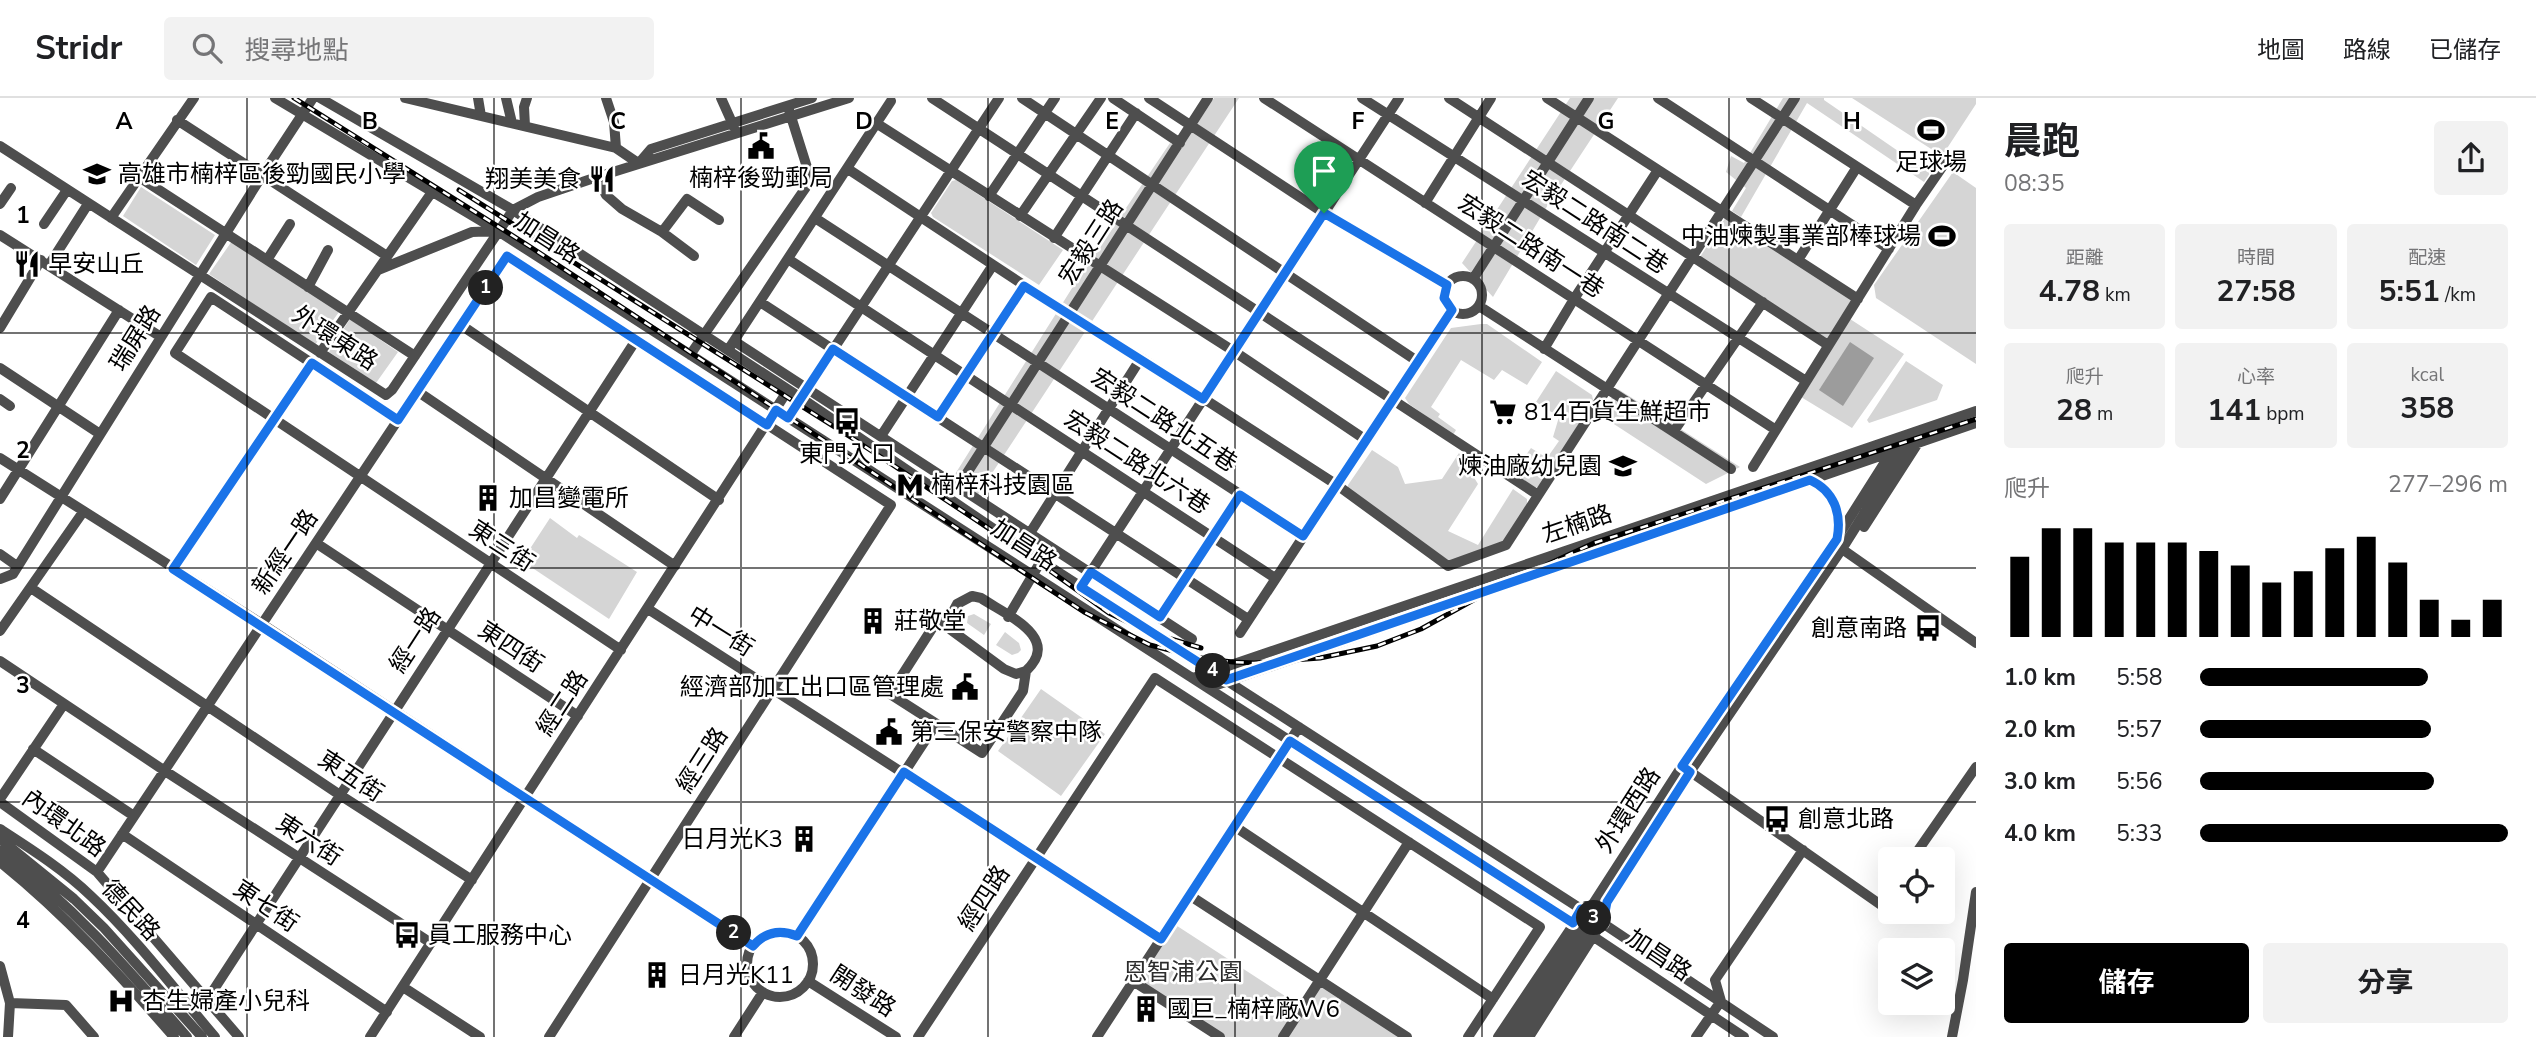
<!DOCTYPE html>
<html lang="zh-TW">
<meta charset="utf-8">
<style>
:root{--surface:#fff;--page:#f2f2f2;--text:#202124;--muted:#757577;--line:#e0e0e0;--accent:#000}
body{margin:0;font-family:"Nunito Sans","Noto Sans TC",sans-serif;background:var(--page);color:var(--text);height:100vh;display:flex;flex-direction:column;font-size:26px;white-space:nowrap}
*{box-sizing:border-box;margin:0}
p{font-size:23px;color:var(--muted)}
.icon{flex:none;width:38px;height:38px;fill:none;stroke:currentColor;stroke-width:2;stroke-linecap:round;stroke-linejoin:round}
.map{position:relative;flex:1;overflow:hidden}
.side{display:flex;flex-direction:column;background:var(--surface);width:560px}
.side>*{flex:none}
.fabs{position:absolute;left:1878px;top:749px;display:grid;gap:14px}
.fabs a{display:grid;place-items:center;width:77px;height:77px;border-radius:7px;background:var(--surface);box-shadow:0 7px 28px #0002;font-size:35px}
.pin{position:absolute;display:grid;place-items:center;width:60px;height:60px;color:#fff;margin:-72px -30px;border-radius:50% 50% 50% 0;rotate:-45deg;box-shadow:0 0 7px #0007}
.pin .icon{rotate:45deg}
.km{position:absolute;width:35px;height:35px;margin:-18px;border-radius:50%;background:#222;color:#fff;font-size:19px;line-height:35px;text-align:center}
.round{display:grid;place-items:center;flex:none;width:74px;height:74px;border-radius:7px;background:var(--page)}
.summary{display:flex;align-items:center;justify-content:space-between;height:119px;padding:0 28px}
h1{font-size:38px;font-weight:700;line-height:52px}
.metrics{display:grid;grid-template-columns:repeat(3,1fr);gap:10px;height:119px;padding:7px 28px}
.metrics div{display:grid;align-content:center;border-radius:7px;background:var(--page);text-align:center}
.metrics b{font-size:30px;font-weight:700}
.metrics small{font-size:19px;font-weight:400}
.metrics p{font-size:19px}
.chart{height:196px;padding:14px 28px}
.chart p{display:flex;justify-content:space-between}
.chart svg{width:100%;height:126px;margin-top:7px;stroke:var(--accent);stroke-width:6}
.cta{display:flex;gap:14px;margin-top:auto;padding:14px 28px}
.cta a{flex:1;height:80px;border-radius:7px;background:var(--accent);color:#fff;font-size:28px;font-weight:700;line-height:80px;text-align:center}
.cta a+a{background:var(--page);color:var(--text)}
ul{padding:0 28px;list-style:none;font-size:23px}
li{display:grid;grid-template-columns:112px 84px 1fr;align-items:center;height:52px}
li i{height:18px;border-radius:9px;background:var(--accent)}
header{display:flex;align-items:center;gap:42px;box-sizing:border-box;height:98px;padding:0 35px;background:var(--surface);border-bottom:2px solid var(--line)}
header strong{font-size:33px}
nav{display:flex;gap:38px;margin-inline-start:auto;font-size:24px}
.search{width:490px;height:63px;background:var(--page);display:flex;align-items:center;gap:18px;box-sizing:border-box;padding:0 24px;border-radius:7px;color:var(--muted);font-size:26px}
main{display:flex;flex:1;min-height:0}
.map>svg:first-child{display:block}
</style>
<header>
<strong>Stridr</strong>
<div class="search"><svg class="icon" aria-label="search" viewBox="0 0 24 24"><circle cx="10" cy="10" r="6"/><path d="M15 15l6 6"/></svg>搜尋地點</div>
<nav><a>地圖</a><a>路線</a><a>已儲存</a></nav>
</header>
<main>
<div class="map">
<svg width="1976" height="939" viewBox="0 0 1976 939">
<rect width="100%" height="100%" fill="#fff"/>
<path fill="#d5d5d5" d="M1214,0H1239L977,398L952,381L1074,187L1170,45L1181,51Z
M1570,0H1618L1549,105L1493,199L1462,165Z
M1783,0H1824V2L1930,75L1924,84L1807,5L1741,119L1732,113L1746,90L1726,74L1731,58L1744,65Z
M1852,0H1976V6L1942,58Z
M1953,74L1976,90V266L1876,200L1874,187Z
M956,82L1063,152L1039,187L933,119L931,115L952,83Z
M141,89L215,137L196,167L123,118Z
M1726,119L1853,201L1828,241L1700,159Z
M232,143L339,214L315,247L209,176Z
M350,221L398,254L376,285L329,254Z
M1850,221L1904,256L1852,330L1801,299Z
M1481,226H1487L1542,264L1527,287L1502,272L1494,282L1461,262L1431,309L1440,316L1438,319L1456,332L1453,337L1409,306L1405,300L1451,230Z
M1906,263L1943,287L1937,302L1869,325L1867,322Z
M1556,273L1592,297L1593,302L1541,388L1535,390L1513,375L1531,350L1547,360L1559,343L1553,339L1559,319L1536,304Z
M1618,291L1740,369L1706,386L1600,317Z
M1372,352L1398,369L1405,386L1442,381L1459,355L1478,386L1448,433L1478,447L1513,391L1527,401V407L1503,444L1449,463L1348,393V387Z
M550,420L577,440L579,437L637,474L609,521L522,463Z
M974,516L991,526L984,537L967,525L968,518Z
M1005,534L1019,545L1021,552L1018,555L1012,557L996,547Z
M1041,591L1105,636L1061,698L998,653Z
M1171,824L1302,909L1320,882L1407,939H1220L1133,883Z"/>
<path fill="#9c9c9c" d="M1850,244L1874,260L1843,308L1819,292Z"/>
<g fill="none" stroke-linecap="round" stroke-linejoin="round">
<path stroke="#4e4e4e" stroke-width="10" d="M275,0L498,133L1579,829L1744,939
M320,0L513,112L801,300L1041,463L1595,820L1773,939
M405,0L616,50L638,65
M478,0L481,18
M506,0L512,25
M606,0L614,24L616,50
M721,0L734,29
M932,0L1538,397
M1022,0L1417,263
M1113,0L1180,45
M1149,0L1324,115L1447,187
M1264,0L1776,332
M1362,0L1806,283
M1449,0L1828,247
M1547,0L1858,201
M1658,0L1889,151
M1751,0L1916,107
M177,22L387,158
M876,25L1235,254L1366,342
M525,28L524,9L527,0
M0,48L386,297L392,292L513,112L538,99L597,79L849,0
M639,65L651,51L812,0
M848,71L1069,217L1141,260L1337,387L1448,468L1506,447L1795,0
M139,79L415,258
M597,79L606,97L622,111L662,134L694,158
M989,98L1055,0
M1425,105L1491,0
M0,106L11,90
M1020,118L1101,0
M111,120L194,0
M815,120L1303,437
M44,126L67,92
M662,134L687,101L719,122
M0,137L161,239
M1054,140L1136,15
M788,161L1275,480
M267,162L290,126
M1798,162L1857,69
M49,167L88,106
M378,172L472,134L498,133
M1444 197a19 19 0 1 1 38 0a19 19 0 1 1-38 0Z
M1473,181L1589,0
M308,189L328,152
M760,204L1248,521
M1479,208L1731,371
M461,227L719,402
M0,230L41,162
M734,243L1192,541
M730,249L891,3
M1544,251L1574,201L1658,72
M320,255L432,94
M690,257L811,82L788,9
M0,270L100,336
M417,293L675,468
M0,301L10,308
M938,319L1024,188
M788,320L999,0
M398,322L211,199L175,255L621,552
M1674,333L1763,204
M881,338L993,167
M0,360L262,526L753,848
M1753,369L1916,107L1945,65
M1809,382C1833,392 1842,413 1838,438
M958,389L1208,0
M0,401L119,212
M1864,429L1918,345
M1030,435L1141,260
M316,445L578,618
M1842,451L1976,545
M0,456L17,468
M173,471L312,265
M0,481L13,476L263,76L313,0
M1081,489L1399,0
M31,490L340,697L472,782
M972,498L981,500C1006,517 1062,539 1026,573L1016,576L1004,571L951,532L949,521L957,506Z
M648,511L1161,841
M1008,519L1041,463
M1159,519L1240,396
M949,521L933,529L890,596L982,655L1023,593L1026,573
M0,533L83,414
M1240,535L1452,212
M0,563L165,673L431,845
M1193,580L1976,313
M1208,590L1976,325
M33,651L134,718
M1685,670L1881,807L1890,793
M0,701L64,606
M0,704L97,774L239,939
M1234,728L1493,901
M0,731C31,751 64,772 91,798C136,840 175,892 215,939
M122,736L387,914
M0,741L74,801L104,830L202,939
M0,753C74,808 127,870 187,939
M1912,761L1976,669
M0,764C65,816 119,876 174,939
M97,774L507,158L891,407L549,939
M1189,797L1407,939
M747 866a33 33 0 1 1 66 0a33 33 0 1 1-66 0Z
M797,838L936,626
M0,868L10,905L8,939
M808,883L896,939
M1133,883L1220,939
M403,889L480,939
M207,902L636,242
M1721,903L1715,882L1803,752
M10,905L66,907L94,939
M370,939L788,292
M734,939L763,894
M918,939L1155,580L1540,829L1468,939
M1097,939L1299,629
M1283,939L1409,744
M1498,939L1586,808
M1507,939L1682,668L1821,465L1892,353
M1518,939L1690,674L1842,451L1906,349
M1529,939L1604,821
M1696,939L1721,903
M1952,939L1963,882L1976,794"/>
<defs>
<path id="rail" d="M294,0L529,148L1084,514L1150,547L1205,561L1233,564L1254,565L1320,560L1377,548L1421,531L1488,494L1594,445L1976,321
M459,92L852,340L1014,447L1109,515L1151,535L1201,550"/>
</defs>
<use href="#rail" stroke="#000" stroke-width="5"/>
<use href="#rail" stroke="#fff" stroke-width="2.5" stroke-dasharray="8" stroke-linecap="butt"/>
</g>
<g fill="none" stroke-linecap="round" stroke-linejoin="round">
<defs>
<path id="route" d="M1324,115L1447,187L1444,200L1452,212L1303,438L1240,397L1160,519L1091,474L1081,489L1226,582L1810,382C1834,393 1842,415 1837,441L1682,668L1690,674L1607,804L1603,825L1581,811L1573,825L1290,643L1161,841L904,674L797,838C780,831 765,834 753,848L173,471L312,265L398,322L507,158L767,327L776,312L788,320L833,251L938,319L1024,188L1203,301Z"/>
</defs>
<use href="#route" stroke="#fff" stroke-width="14"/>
<use href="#route" stroke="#1a73e8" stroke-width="9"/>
</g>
<path fill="none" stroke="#000" stroke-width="2" stroke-opacity="0.55" d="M247,0V939M494,0V939M741,0V939M988,0V939M1235,0V939M1482,0V939M1729,0V939M0,235H1976M0,470H1976M0,704H1976"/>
<defs>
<symbol id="stadium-bare" viewBox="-9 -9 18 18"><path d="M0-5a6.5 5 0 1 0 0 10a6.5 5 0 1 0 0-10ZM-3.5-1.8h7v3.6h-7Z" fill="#000" stroke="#fff" stroke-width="2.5" paint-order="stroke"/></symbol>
<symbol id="civic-bare" viewBox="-9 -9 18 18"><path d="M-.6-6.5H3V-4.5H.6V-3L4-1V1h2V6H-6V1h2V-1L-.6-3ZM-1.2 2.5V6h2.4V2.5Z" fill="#000" stroke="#fff" stroke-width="2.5" paint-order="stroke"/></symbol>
<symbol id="school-bare" viewBox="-9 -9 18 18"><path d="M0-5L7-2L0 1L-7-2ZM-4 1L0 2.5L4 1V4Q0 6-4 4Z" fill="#000" stroke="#fff" stroke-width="2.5" paint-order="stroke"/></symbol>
<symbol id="restaurant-bare" viewBox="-9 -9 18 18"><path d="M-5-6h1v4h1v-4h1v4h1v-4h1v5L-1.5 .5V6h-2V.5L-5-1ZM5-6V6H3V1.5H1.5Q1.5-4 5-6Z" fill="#000" stroke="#fff" stroke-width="2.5" paint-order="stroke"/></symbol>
<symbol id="supermarket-bare" viewBox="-9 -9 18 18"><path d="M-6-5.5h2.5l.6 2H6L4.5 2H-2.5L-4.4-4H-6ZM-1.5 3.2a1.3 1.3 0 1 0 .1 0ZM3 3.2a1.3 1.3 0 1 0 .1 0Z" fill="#000" stroke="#fff" stroke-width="2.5" paint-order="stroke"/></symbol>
<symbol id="bus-bare" viewBox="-9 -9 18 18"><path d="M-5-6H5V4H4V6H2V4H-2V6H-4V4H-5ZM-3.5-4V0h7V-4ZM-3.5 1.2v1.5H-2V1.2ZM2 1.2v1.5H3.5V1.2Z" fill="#000" stroke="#fff" stroke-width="2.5" paint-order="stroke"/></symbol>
<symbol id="metro-bare" viewBox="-9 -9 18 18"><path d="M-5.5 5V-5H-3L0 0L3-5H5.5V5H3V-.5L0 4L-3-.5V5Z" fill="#000" stroke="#fff" stroke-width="2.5" paint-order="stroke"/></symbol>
<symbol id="building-bare" viewBox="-9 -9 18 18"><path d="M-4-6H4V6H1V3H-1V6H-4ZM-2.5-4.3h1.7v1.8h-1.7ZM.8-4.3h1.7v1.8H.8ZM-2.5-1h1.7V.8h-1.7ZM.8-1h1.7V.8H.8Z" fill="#000" stroke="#fff" stroke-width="2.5" paint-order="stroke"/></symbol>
<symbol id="hospital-bare" viewBox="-9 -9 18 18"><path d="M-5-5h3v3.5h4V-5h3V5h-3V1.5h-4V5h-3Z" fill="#000" stroke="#fff" stroke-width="2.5" paint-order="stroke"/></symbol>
</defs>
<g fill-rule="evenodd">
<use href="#stadium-bare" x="1912" y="13" width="38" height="38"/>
<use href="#civic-bare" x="742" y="29" width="38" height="38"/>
<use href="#school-bare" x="78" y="57" width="38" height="38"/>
<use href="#restaurant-bare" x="583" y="62" width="38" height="38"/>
<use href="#stadium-bare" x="1923" y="119" width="38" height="38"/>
<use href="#restaurant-bare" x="8" y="147" width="38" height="38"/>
<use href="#supermarket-bare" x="1484" y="295" width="38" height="38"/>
<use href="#bus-bare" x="828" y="304" width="38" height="38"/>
<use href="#school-bare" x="1604" y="349" width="38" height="38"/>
<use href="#metro-bare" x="891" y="368" width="38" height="38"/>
<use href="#building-bare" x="469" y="381" width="38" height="38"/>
<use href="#building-bare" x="854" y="504" width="38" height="38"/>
<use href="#bus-bare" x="1909" y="511" width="38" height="38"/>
<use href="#civic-bare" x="946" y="570" width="38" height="38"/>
<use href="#civic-bare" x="870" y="615" width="38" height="38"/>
<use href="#bus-bare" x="1758" y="702" width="38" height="38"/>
<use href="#building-bare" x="785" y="722" width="38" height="38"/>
<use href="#bus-bare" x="388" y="818" width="38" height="38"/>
<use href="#building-bare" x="638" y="858" width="38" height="38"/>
<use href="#hospital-bare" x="102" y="884" width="38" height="38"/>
<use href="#building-bare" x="1127" y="892" width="38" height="38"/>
</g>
<g text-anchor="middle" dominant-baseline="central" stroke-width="5" stroke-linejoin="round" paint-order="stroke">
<g font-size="24" fill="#000" stroke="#fff" text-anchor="start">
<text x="1931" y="64" text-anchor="middle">足球場</text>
<text x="118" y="76">高雄市楠梓區後勁國民小學</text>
<text x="761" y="80" text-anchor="middle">楠梓後勁郵局</text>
<text x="581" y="81" text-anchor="end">翔美美食</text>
<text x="1921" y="138" text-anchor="end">中油煉製事業部棒球場</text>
<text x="48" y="166">早安山丘</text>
<text x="1524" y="314">814百貨生鮮超市</text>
<text x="847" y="356" text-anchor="middle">東門入口</text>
<text x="1602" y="368" text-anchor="end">煉油廠幼兒園</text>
<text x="931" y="387">楠梓科技園區</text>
<text x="509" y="400">加昌變電所</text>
<text x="894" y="523">莊敬堂</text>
<text x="1907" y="530" text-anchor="end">創意南路</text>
<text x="944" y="589" text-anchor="end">經濟部加工出口區管理處</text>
<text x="910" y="634">第三保安警察中隊</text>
<text x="1798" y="721">創意北路</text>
<text x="783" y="741" text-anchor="end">日月光K3</text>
<text x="428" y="837">員工服務中心</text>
<text x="678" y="877">日月光K11</text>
<text x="142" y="903">杏生婦產小兒科</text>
<text x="1167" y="911">國巨_楠梓廠W6</text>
</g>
<g font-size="24" fill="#000" stroke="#fff">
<text transform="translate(1595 124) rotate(33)">宏毅二路南二巷</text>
<text transform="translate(547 140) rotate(33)">加昌路</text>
<text transform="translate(1091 144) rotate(-57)">宏毅三路</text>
<text transform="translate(1531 148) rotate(33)">宏毅二路南一巷</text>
<text transform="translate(135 240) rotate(-58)">瑞屏路</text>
<text transform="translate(335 240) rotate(33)">外環東路</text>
<text transform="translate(1164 322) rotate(33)">宏毅二路北五巷</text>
<text transform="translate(1137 364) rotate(33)">宏毅二路北六巷</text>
<text transform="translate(1577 426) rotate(-19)">左楠路</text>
<text transform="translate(1024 447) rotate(33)">加昌路</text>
<text transform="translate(502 448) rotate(33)">東三街</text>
<text transform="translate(285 454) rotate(-56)">新經一路</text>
<text transform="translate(721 533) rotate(32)">中一街</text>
<text transform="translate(415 542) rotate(-57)">經一路</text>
<text transform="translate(511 549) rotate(33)">東四街</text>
<text transform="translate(562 605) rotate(-57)">經二路</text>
<text transform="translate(702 662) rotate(-57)">經三路</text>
<text transform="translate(351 678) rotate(33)">東五街</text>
<text transform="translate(1628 712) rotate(-57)">外環西路</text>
<text transform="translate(64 725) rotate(36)">內環北路</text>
<text transform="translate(309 742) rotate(33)">東六街</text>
<text transform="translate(984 800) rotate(-57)">經四路</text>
<text transform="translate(266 808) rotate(34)">東七街</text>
<text transform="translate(131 812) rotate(47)">德民路</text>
<text transform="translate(1659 857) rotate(34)">加昌路</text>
<text transform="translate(863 893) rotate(33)">開發路</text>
</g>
<g font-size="24" fill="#2c2c2c" stroke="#fff">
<text x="1183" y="874">恩智浦公園</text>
</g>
</g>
<g font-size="23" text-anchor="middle" font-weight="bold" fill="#000" stroke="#fff" stroke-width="5" stroke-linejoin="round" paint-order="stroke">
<text x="124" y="31">A</text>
<text x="370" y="31">B</text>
<text x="618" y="31">C</text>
<text x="864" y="31">D</text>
<text x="1112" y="31">E</text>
<text x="1358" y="31">F</text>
<text x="1606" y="31">G</text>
<text x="1852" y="31">H</text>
<text x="23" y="125">1</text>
<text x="23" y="360">2</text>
<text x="23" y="595">3</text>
<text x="23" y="830">4</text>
</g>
</svg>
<div class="fabs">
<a><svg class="icon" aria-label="locate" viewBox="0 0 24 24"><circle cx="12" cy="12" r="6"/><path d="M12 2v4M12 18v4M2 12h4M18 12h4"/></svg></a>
<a><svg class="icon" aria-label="layers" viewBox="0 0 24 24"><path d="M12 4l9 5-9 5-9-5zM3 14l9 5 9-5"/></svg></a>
</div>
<div class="pin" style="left:1324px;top:115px;background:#1e9e55"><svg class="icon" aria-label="arrive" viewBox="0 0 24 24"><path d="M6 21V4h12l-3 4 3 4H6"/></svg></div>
<b class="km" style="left:486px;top:190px">1</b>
<b class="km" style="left:734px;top:835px">2</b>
<b class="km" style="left:1594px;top:820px">3</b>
<b class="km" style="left:1213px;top:573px">4</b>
</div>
<section class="side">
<div class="summary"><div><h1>晨跑</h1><p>08:35</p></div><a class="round"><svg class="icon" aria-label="share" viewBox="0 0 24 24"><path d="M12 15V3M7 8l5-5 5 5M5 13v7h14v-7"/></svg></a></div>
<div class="metrics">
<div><p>距離</p><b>4.78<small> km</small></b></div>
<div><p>時間</p><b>27:58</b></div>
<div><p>配速</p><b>5:51<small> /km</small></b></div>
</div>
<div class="metrics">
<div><p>爬升</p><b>28<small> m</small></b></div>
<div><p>心率</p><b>141<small> bpm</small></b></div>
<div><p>kcal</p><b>358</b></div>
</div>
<div class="chart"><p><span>爬升</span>277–296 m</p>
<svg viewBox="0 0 160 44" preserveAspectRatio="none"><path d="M5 44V16M15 44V6M25 44V6M35 44V11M45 44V11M55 44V11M65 44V14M75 44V19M85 44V25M95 44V21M105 44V13M115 44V9M125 44V18M135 44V31M145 44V38M155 44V31"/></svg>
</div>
<ul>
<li><b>1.0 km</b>5:58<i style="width:74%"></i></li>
<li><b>2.0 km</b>5:57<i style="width:75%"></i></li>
<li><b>3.0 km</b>5:56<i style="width:76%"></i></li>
<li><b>4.0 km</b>5:33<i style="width:100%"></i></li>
</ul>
<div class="cta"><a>儲存</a><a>分享</a></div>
</section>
</main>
